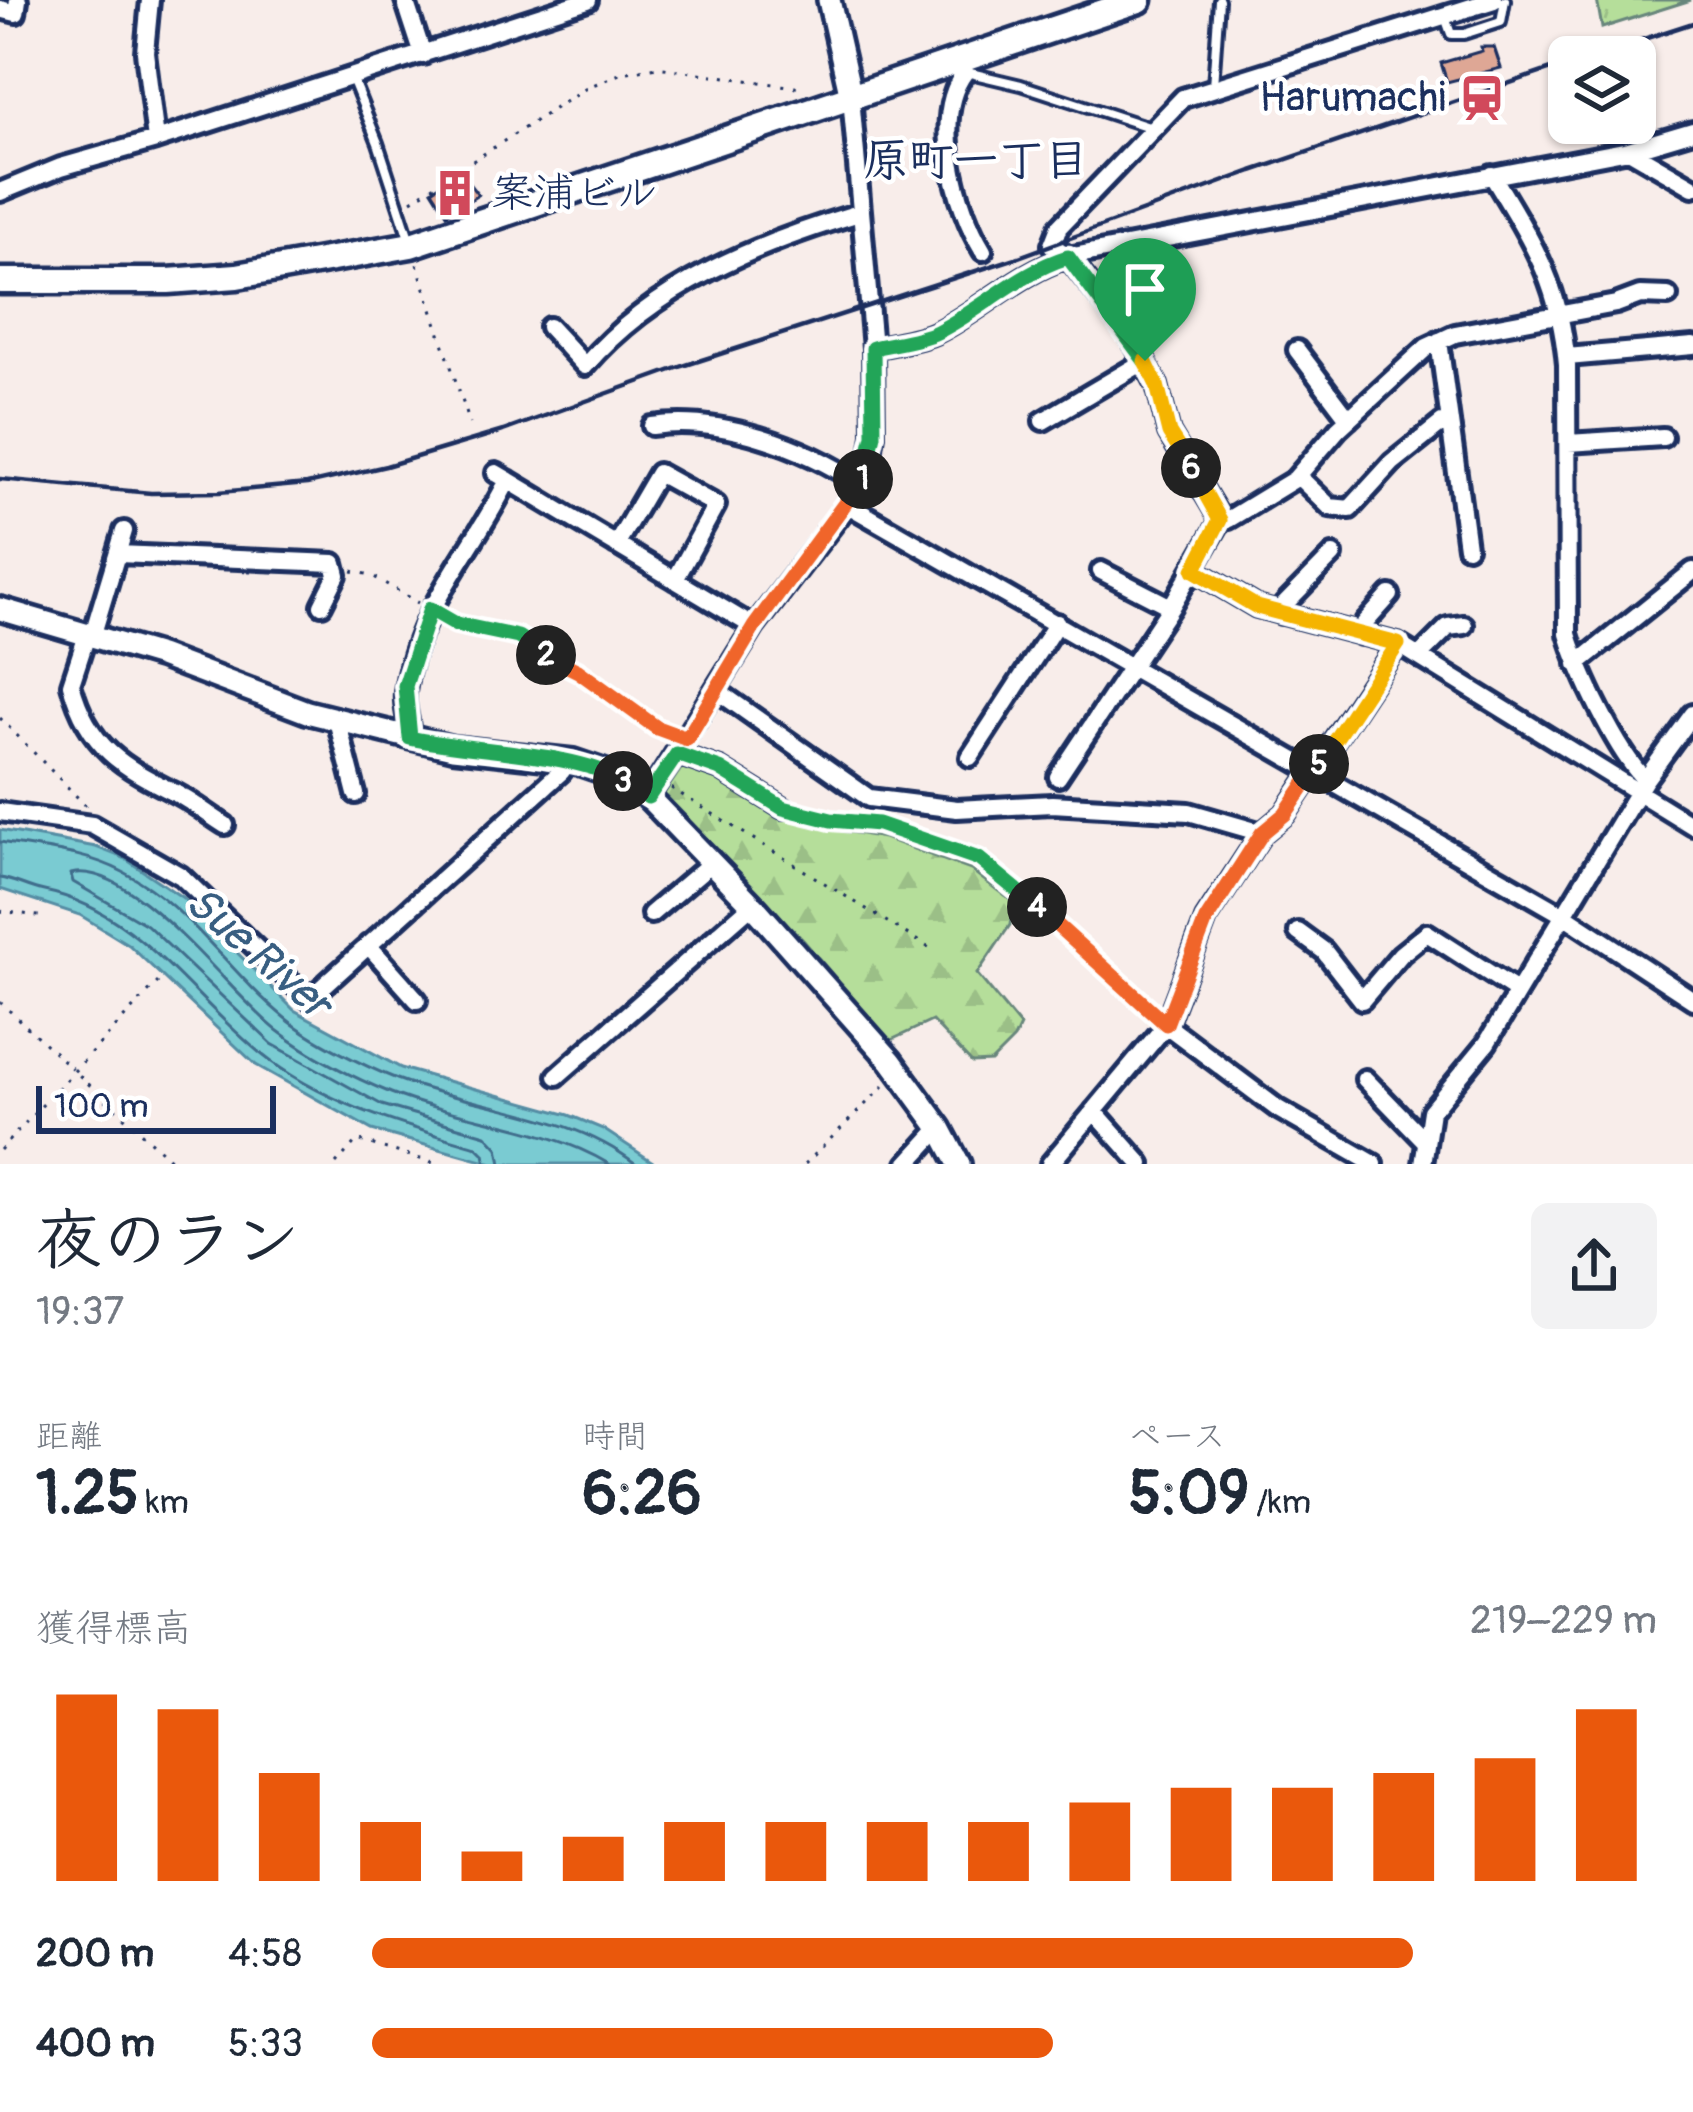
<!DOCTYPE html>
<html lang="ja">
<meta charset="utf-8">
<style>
:root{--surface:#fff;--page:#f2f2f3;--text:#1f2937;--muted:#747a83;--accent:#ea580c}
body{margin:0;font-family:Pangolin,"Klee One",sans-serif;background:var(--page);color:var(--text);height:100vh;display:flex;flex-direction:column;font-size:45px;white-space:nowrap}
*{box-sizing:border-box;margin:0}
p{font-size:39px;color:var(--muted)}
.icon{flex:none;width:66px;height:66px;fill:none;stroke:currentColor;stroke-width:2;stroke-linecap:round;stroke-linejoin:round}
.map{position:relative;height:1164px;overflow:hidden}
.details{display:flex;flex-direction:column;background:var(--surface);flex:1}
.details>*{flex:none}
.fabs{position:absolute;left:1548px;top:36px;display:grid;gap:24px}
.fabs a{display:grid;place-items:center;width:108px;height:108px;border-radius:18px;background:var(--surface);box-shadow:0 3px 9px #0004;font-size:60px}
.scale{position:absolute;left:36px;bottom:30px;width:240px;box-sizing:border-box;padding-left:12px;border:6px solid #1b2f5e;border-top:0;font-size:33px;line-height:42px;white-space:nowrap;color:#1b2f5e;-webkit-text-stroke:9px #fff;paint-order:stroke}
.pin{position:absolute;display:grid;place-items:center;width:102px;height:102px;color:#fff;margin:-123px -51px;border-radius:50% 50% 50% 0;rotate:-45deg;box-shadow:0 0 12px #0007}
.pin .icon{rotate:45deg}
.km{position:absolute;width:60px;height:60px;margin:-30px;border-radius:50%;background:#222;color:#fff;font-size:33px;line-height:60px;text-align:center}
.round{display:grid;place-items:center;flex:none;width:126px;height:126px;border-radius:18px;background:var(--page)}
.summary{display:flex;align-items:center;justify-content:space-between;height:204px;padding:0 36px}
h1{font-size:66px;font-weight:800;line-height:90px}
.stats{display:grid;grid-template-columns:repeat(3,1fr);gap:18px;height:204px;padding:12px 36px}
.stats div{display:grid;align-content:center}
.stats b{font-size:60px;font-weight:800}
.stats small{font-size:33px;font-weight:400}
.stats p{font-size:33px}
.chart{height:336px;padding:24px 36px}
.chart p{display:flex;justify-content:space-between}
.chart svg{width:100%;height:216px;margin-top:12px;stroke:var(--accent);stroke-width:6}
ul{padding:0 36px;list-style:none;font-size:39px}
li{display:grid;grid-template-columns:192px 144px 1fr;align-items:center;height:90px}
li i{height:30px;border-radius:15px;background:var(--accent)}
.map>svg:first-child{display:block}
</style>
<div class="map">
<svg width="1693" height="1164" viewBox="0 0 1693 1164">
<defs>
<pattern id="forest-firs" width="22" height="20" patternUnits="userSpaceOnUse" patternTransform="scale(3)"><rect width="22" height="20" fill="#b5de9a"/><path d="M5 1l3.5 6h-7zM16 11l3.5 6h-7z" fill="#9bbf87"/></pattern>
<pattern id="park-tufts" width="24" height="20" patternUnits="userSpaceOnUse" patternTransform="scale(3)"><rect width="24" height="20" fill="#b5de9a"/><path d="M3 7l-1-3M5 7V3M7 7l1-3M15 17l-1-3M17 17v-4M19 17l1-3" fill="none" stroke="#9bbf87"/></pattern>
</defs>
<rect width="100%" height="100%" fill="#f8edea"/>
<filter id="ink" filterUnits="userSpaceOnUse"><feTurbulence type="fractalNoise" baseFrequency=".00833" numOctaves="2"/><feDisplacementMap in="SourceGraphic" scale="24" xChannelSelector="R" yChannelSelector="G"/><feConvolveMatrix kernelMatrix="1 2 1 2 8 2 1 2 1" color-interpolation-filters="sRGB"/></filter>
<g filter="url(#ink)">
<path fill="url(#forest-firs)" stroke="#68867c" stroke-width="3" d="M683,766L725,781L761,807L811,825L884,838L971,870L1013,902L1010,925L977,974L1020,1026L1014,1039L991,1062L972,1063L932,1021L889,1041L804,941L663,795Z"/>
<path fill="url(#park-tufts)" stroke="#68867c" stroke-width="3" d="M1597,0H1691L1602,28Z"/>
<path fill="#7acbd2" stroke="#548da4" stroke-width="3" d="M0,830L96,847L124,858L183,898L294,1010L401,1068L569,1115L603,1129L656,1164H493L372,1130L256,1065L129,945L80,915L0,889Z"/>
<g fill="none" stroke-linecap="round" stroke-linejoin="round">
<path stroke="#416d8c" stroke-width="3" d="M0,842C41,849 86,852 123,872C190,906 228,972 285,1018C312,1040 364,1066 397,1079C476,1109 568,1111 636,1164
M0,878C16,880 28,888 44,891C136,909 191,997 260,1053C323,1104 402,1125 477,1147L484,1154L486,1164
M501,1164L498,1148L486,1135L382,1105L272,1044L147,925L73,882L71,874C132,858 232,997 278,1031C309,1055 354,1078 391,1093C462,1121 542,1124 609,1164"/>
</g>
<path fill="#dea795" stroke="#1b2f5e" stroke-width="3" d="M1481,47H1494L1501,68L1447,82L1441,63L1482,51Z
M460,172L478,195L447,214L432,190Z"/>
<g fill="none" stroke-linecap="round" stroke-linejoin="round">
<defs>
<path id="service" d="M1445,17L1451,34H1464L1501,22L1505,0
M966,72L1021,85L1152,128
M352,78L378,143L409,238
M1213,86L1219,0
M785,809L831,820L878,824L979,859L1166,1025"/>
<path id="minor" d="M150,0L145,52L156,140
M405,0L423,55
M0,9L16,13L18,0
M961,59L965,72C931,117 956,207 983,251
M1629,150L1693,187
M1492,175C1533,243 1560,284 1567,365L1568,634C1580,674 1616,750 1645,780
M0,192L61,167L156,140L588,0
M549,327L585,366C654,285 759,243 859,213
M1439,341L1467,547
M873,348C894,343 918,341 937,332C983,309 1019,272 1068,257L1629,150L1693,131
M1297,350L1349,419
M1567,357L1693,346
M1043,421L1145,361
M652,426C719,416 804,446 860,484
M1568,443L1663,437
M496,473L754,627
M1298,476L1330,507L1350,509L1392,463L1442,423L1450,422
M848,505L1562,914L1693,1000
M1221,520L1229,519L1295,479L1338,429L1427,347L1455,334L1616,304L1640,295L1668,296
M616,545L658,473L716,505L675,580
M118,554L334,563L337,575L322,605
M1194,570L1257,607L1398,644L1693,826
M1101,571L1171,607
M1281,614L1284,605L1333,555
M87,635L71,684C88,748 123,767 177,794C194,803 209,815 225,825
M1361,635L1365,623L1390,595
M92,637L124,531
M1419,656L1448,627L1464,625
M1577,664L1693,571
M716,690L869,798L957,809L1052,804L1189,812L1262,833
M337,720L356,794
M409,738C411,722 403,709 405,692C415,611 473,551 508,480
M677,754L720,769L783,808
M970,757L1057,623
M1058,777L1171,607L1221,520L1169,433L1157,385L1129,334L1068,257L1052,245L1059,227L1183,98L1494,0
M648,797L754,627L848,505L870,461L874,435L873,348L851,97
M0,812L92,825L181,876L309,999L562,771L566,761
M651,914L710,864
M1298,932L1324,951L1362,1000L1401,954L1427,933L1517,991
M368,945L417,1000
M1166,1025L1278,1109L1374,1164
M557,1076L752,905
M1365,1079L1426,1142
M1094,1111L1141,1164
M907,1164L940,1128
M1050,1164L1166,1025L1206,919L1262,833L1285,814L1398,644
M1423,1164L1431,1111L1487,1043L1645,780L1693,714"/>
<path id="tertiary" d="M829,0L851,97
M0,609L160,656L307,712L453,748L573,761L611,774L648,797L757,910L891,1061L940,1128L959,1164"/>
<path id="secondary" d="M0,281H168L237,276L411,245L1139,0"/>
</defs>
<use href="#service" stroke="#1b2f5e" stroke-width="16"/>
<use href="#minor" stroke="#1b2f5e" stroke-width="26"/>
<use href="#tertiary" stroke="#1b2f5e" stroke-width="30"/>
<use href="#secondary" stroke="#1b2f5e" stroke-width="33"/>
<path stroke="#1b2f5e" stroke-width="3" stroke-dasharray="3 9" stroke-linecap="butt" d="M412,200L588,87L622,73L657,67L795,87L801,92
M417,264L470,424
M352,571L371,575L418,603
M448,618L456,624L518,637L579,671L643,720L670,732
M0,718L87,807
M671,788L931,949
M0,911L46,917
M0,1002L175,1164
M0,1150L158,982
M336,1164L357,1140L437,1164
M805,1164L885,1085"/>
<use href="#service" stroke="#fff" stroke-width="8"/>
<use href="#minor" stroke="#fff" stroke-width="16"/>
<use href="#tertiary" stroke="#fff" stroke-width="21"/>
<use href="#secondary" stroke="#fff" stroke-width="24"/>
<path stroke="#1b2f5e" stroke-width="4.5" d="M1588,57L1693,23
M0,479L151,493L219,492L307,484L386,466L503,431L683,366L1016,258L1252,171L1569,63"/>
</g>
</g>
<g fill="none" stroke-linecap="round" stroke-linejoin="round" filter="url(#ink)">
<defs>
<path id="split-1" d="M863,479L874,435L873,348C894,343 918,341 937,332C983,309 1019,272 1068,257L1145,361"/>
<path id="split-2" d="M546,655L578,671L657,728L687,739L754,627L863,479"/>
<path id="split-3" d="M546,655L518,637L456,624L430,609L405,686L410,738C470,752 574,751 623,781"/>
<path id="split-4" d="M623,781L648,797L677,754L720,769L783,808L831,820L878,824L979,859L1037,907"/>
<path id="split-5" d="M1037,907L1166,1024L1206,920L1262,833L1285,814L1319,764"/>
<path id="split-6" d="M1191,468L1220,520L1194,570L1257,607L1398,644L1319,764"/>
<path id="split-7" d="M1145,361L1157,385L1169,433L1191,468"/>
</defs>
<use href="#split-1" stroke="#fff" stroke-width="24"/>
<use href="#split-2" stroke="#fff" stroke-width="24"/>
<use href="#split-3" stroke="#fff" stroke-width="24"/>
<use href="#split-4" stroke="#fff" stroke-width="24"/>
<use href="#split-5" stroke="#fff" stroke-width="24"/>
<use href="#split-6" stroke="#fff" stroke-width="24"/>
<use href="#split-7" stroke="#fff" stroke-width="24"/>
<use href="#split-1" stroke="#22a559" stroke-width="15"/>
<use href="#split-2" stroke="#f0652b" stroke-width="15"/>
<use href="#split-3" stroke="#22a559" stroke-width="15"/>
<use href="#split-4" stroke="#22a559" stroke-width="15"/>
<use href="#split-5" stroke="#f0652b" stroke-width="15"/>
<use href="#split-6" stroke="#f5b400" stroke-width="15"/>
<use href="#split-7" stroke="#f5b400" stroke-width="15"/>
</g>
<defs>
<symbol id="station-bare" viewBox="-9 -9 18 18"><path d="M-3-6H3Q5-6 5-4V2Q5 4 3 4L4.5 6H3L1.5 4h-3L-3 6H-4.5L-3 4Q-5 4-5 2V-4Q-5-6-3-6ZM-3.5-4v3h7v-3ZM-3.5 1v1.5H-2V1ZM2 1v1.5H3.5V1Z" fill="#d1495b" stroke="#fff" stroke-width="2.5" paint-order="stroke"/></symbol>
<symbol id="building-bare" viewBox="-9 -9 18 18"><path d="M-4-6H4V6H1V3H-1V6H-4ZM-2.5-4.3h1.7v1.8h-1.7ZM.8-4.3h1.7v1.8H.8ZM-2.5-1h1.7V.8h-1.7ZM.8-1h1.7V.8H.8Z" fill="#d1495b" stroke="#fff" stroke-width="2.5" paint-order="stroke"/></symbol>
</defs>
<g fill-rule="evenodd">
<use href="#station-bare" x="1449" y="65" width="66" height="66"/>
<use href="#building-bare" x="422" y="160" width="66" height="66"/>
</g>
<g text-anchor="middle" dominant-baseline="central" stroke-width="9" stroke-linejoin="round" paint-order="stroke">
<g font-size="42" fill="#1b2f5e" stroke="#fff" text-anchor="end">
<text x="1446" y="98">Harumachi</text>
<text x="491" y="193" text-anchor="start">案浦ビル</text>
</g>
<g font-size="45" font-weight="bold" fill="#1b2f5e" stroke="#fff">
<text x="976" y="161">原町一丁目</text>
</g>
<g font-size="45" font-style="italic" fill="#385e81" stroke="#fff">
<text transform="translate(258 953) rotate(41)">Sue River</text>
</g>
</g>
</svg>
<div class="fabs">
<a><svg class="icon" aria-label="layers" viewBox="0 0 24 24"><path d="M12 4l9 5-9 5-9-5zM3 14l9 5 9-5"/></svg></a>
</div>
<div class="scale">100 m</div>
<div class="pin" style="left:1145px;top:361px;background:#1e9e55"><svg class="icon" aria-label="arrive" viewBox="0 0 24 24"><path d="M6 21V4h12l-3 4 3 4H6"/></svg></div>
<b class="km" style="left:863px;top:479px">1</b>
<b class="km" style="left:546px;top:655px">2</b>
<b class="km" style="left:623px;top:781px">3</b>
<b class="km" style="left:1037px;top:907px">4</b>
<b class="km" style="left:1319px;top:764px">5</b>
<b class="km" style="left:1191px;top:468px">6</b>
</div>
<section class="details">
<div class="summary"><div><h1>夜のラン</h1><p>19:37</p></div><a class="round"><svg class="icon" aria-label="share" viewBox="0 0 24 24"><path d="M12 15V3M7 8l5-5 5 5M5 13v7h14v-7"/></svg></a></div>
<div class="stats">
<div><p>距離</p><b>1.25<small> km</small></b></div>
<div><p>時間</p><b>6:26</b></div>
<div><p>ペース</p><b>5:09<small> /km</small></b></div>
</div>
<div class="chart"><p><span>獲得標高</span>219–229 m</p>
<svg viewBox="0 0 160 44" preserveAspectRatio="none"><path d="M5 44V6M15 44V9M25 44V22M35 44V32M45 44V38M55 44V35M65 44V32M75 44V32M85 44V32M95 44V32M105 44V28M115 44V25M125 44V25M135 44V22M145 44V19M155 44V9"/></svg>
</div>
<ul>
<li><b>200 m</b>4:58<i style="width:81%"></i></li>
<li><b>400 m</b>5:33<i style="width:53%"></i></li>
</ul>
</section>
